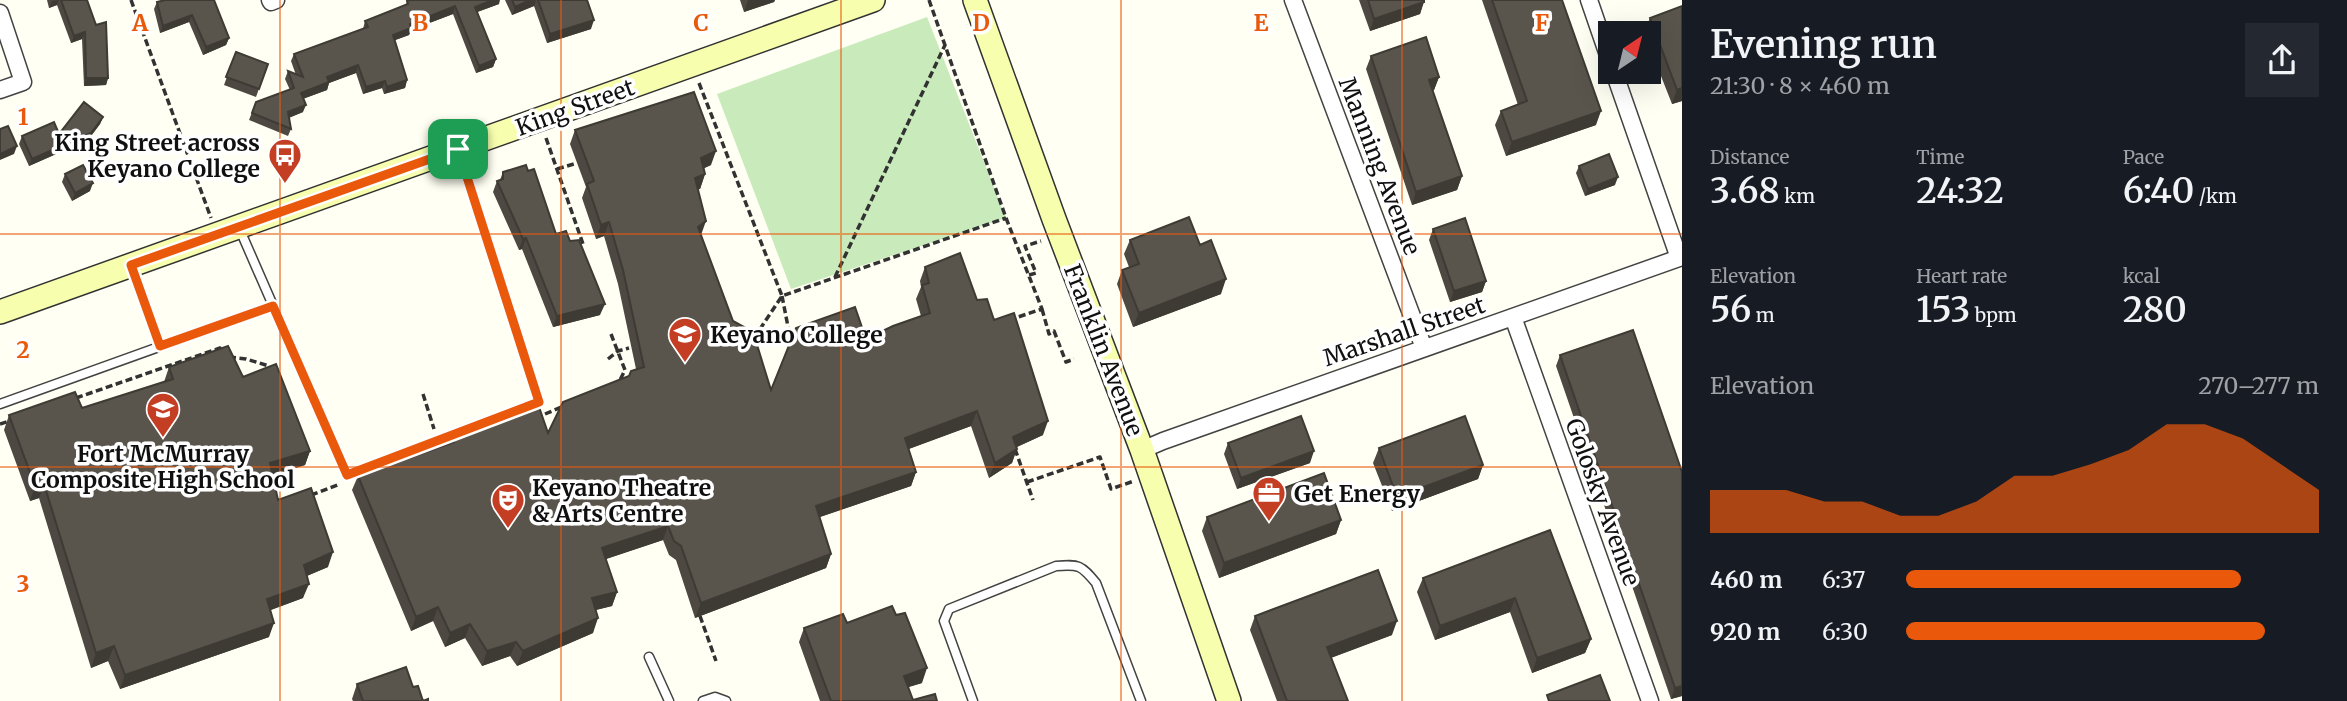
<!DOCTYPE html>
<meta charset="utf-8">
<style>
:root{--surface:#171b24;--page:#242831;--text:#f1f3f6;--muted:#9ea1a6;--accent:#ea580c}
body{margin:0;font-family:Merriweather,serif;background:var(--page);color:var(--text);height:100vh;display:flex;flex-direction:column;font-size:26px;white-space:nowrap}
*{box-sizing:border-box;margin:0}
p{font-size:23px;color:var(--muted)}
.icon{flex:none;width:38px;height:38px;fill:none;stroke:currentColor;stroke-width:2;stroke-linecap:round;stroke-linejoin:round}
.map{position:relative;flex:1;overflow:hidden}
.panel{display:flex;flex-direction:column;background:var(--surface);width:665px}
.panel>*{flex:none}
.needle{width:46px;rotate:35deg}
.fabs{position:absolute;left:1598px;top:21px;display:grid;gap:14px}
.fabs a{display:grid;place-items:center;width:63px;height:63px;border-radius:0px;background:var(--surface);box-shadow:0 7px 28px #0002;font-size:35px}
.pin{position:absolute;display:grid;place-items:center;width:60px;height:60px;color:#fff;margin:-30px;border-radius:14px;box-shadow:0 4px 10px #0006}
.round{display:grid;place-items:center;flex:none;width:74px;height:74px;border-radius:0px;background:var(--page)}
.headline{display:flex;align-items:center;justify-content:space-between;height:119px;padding:0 28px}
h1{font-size:38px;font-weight:600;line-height:52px}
.metrics{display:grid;grid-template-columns:repeat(3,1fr);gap:10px;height:119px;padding:7px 28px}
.metrics div{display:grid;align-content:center}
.metrics b{font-size:35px;font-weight:600}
.metrics small{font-size:19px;font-weight:400}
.metrics p{font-size:19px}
.chart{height:196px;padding:14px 28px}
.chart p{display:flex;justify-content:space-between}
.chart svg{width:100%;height:126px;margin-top:7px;fill:var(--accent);opacity:.7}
ul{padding:0 28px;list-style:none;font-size:23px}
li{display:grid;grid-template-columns:112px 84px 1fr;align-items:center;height:52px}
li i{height:18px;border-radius:9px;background:var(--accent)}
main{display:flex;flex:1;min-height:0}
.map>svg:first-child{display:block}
</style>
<main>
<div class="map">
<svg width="1682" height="701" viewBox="0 0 1682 701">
<rect width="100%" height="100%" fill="#fffff3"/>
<path fill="#c9ebbb" d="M927,17L1006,218L791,289L717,94Z"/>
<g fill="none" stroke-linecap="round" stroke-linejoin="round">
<defs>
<path id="lane" d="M459,152L539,402L486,422
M240,230L347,475L461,432
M0,404L273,306
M649,657L669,701
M703,701L715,697L726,701
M973,701L944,621L949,609L1056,566C1079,564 1081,565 1096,583L1141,701"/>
<path id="street" d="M270,0L271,2L276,0
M1293,0L1424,348
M1589,0L1610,61
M0,13L23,82L0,90
M1614,72L1679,258
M1513,317L1650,701
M1142,450L1163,441L1682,257"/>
<path id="secondary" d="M975,0L1054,219L1142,450L1229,701
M0,312L873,0"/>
</defs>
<use href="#lane" stroke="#434343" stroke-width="11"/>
<use href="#street" stroke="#434343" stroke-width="19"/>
<use href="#secondary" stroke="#323232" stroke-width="26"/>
<path stroke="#323232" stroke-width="3.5" stroke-dasharray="7 3.5" stroke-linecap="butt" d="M131,0L211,218
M929,0L1006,218L1042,309L1012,319
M699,83L782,296L1006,218
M546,138L583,244
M557,169L577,163
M1029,275L1036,273L1025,246L1041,241
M835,277L945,45
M138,284L156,336
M782,296L791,342
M1042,309L1049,334L1054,331L1066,362L1074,359
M611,334L625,370L619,382
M754,338L782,296
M229,357L246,359L269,366L271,369
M608,359L618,351L629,348
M423,394L434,429
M76,398L220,348L221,352
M545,414L564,406
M0,424L9,421
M1015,449L1033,500
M1027,482L1100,457L1111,489L1134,481
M311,495L340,484
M700,616L716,661"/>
<use href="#lane" stroke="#fff" stroke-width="8"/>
<use href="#street" stroke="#fff" stroke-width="16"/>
<use href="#secondary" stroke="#f7ffae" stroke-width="23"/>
</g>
<path fill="#4d4841" d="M47,0H87L108,78L106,85L84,86L82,39L71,43L57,5L49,8Z
M165,0L229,38L226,45L203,55L189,22L160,33L154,9L157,2Z
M505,0H587L591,29L547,43L534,6L512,15Z
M740,0H775L774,2L744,12Z
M1359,0H1424L1420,14L1370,31Z
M1482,0H1562L1596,125L1506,156L1495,125L1501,111L1518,105Z
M407,1L499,4L477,12L496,59L493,67L476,73L453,14L411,30L409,35L395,40L407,80L405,88L384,94L382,88L363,94L356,73L329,83L327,90L303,99V112L289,118L291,129L288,136L249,120L256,102L290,90L285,79L288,71L296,75L291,61L294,54L363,29L365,21L406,5Z
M1650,18L1682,101L1672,104L1648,43V33L1644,32Z
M236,52L268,64L256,97L224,85Z
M1371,56L1439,77L1434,90L1433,91L1462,176L1457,190L1412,205L1366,69Z
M103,117L100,124L88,140L29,166L19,144L22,136L59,134Z
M575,130L711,165L704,168L705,174L700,189H698L701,235L733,321L771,390L866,339L921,316L916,299L921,287L920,281L925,267L977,300L994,320L1043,435L1017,447L1012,463L989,478L971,426L909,449L916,472L911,486L820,517L831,554L826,568L695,618L676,560L669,555L663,540L606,559L617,592L612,606L596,610L593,633L517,666L510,656L482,666L465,638L445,647L433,621L411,631L352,490L358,476L448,444L452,434L548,433L629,376L636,369L618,284L604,236L596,239L582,198L586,187L570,144Z
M1579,166L1615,185L1585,196L1576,173Z
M503,172L556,234L570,241L600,315L553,327L522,249L519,250L493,192L497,181L500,180Z
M65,174L90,191L72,201L62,182Z
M1433,229L1486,281L1482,292L1450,302L1429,240Z
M1130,240L1200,245L1221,294L1133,327L1117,284L1122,270L1129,267L1124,254Z
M1560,355L1682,472V696L1671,699L1556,366Z
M169,367L243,377L310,451L305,465L273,475L278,500L328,567L307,576L303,598L271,610L269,637L120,689L108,661L91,668L39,498L30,501L4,430L9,415L82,408L164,382Z
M1228,443L1310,463L1237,489L1224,454Z
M1379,448L1483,465L1478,479L1392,511L1373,463Z
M1207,517L1341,520L1336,534L1219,578L1202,531Z
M1550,530L1591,639L1585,653L1532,673L1510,612L1435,640L1417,592L1423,578Z
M1255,616L1392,635L1331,658L1348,701H1277L1250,630Z
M847,623L922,683L908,687L913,700L937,701H820L799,642L804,628Z
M357,684L413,687L423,701H428H353L352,699Z"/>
<path fill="#3e3b35" d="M59,0L57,5L49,8L52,1Z
M493,0H500L499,4L472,14L475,7Z
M530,0H536L534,6L512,15L515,7Z
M748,0H775L774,2L744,12Z
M1424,2L1420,14L1370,31L1374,19Z
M455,6L453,14L411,30L409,35L390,42L393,35L410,24Z
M192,15L189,22L160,33L163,26Z
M594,20L591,29L547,43L550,34Z
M85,32L82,39L71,43L74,36Z
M229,38L226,45L203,55L206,47Z
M496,59L493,67L476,73L479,66Z
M358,65L356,73L329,83L327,90L299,100L301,93L327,77Z
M1439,77L1434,90L1425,93L1429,80Z
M86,78H108L106,85L84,86Z
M407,80L405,88L384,94L387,87Z
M385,81L382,88L363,94L366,87Z
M1682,88V101L1672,104L1677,90Z
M306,105L303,112L285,119L288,112Z
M1601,111L1596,125L1506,156L1512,142Z
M103,117L100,124L88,140L29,166L32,159Z
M17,146L14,154L0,160V154Z
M716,151L711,165L696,172L701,158Z
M705,174L700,189L690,192L695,178Z
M1462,176L1457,190L1412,205L1416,192Z
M1618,177L1615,185L1585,196L1588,189Z
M93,183L90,191L72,201L75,193Z
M706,221L701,235L698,227Z
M609,222L604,236L596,239L601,225Z
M526,238L522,249L519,250L523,239Z
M1226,279L1221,294L1133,327L1139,313Z
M1486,281L1482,292L1450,302L1454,291Z
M605,304L600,315L553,327L557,316Z
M977,411L971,426L900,452L905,438Z
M1048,421L1043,435L1008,451L1013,437Z
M1017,449L1012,463L989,478L995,463Z
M310,451L305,465L265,478L270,463Z
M1314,451L1310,463L1237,489L1241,478Z
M1483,465L1478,479L1392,511L1397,497Z
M916,472L911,486L811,520L816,506Z
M44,484L39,498L30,501L35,486Z
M1341,520L1336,534L1219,578L1224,563Z
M668,526L663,540L597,562L602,548Z
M333,552L328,567L299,579L304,565Z
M831,554L826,568L695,618L701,603Z
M309,584L303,598L262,613L267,599Z
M617,592L612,606L587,612L592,598Z
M1515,598L1510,612L1435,640L1440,626Z
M438,607L433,621L411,631L416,617Z
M598,618L593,633L517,666L523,651Z
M1397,621L1392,635L1322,661L1327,647Z
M274,623L269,637L120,689L125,675Z
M470,624L465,638L445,647L450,633Z
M1591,639L1585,653L1532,673L1537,658Z
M516,642L510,656L482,666L487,651Z
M114,646L108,661L91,668L96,653Z
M927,668L922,683L899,690L904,676Z
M1682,686V696L1671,699L1675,688Z"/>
<path fill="#59544c" stroke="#3e3b35" stroke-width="2" d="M61,0H87L96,25L106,22L108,78H86L85,32L74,36Z
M165,0H214L229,38L206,47L192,15L163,26L157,2Z
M410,0H493L475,7L496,59L479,66L455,6L410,24L411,28L393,35L407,80L387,87L385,81L366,87L358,65L327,77L329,82L301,93L306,105L288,112L291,129L252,113L256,102L294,88L288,71L303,77L294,54L368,27L365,21L408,4L407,1Z
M512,0H530L515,7Z
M538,0H587L594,20L550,34Z
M1368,0H1424V2L1374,19Z
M1492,0H1562L1601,111L1512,142L1501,111L1527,101Z
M1682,6V88L1677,90L1650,18Z
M1426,37L1439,77L1429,80L1462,176L1416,192L1371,56Z
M236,52L268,64L259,89L226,77Z
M694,92L716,151L701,158L705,174L695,178L706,221L698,227L733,321L753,332L771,390L796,328L855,307L866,339L893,326L930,313L922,285L929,283L925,267L960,253L977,300L987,299L994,320L1014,313L1048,421L1013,437L1017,449L995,463L977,411L905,438L916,472L816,506L831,554L701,603L681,546L674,541L668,526L602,548L617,592L592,598L598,618L523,651L516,642L487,651L470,624L450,633L438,607L416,617L358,476L454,442L452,434L538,404L548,433L563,402L629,376L631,371L644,367L623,270L609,222L601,225L587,184L594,181L575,130Z
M84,102L103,117L91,133L32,159L22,136L54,122L59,134Z
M8,126L17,146L0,154V129Z
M1609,154L1618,177L1588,189L1579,166Z
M83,165L93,183L75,193L65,174Z
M526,165L528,171L534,169L556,234L566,231L570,241L579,240L605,304L557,316L526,238L523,239L497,181L503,179V172Z
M1189,217L1200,245L1211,240L1226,279L1139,313L1122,270L1139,264L1130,240Z
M1465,218L1486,281L1454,291L1433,229Z
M1633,330L1682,472V686L1675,688L1560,355Z
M228,346L243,377L276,364L310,451L270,463L278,500L311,488L333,552L304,565L309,584L267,599L274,623L125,675L114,646L96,653L44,484L35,486L9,415L75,392L82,408L173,379L169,367Z
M1301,416L1314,451L1241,478L1228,443Z
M1465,416L1483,465L1397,497L1379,448Z
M1324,473L1341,520L1224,563L1207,517Z
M1550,530L1591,639L1537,658L1515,598L1440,626L1423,578Z
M1378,570L1397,621L1327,647L1348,701H1287L1255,616Z
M892,606L896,615L905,613L927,668L904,676L913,700L935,694L937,701H831L804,628L843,614L847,623Z
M406,667L413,687L418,686L423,701L428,699V701H363L357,684Z
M1600,675L1610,701H1549L1547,695Z"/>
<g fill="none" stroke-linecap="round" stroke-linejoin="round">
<defs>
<path id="route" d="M458,149L539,402L347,475L273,306L160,346L131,265Z"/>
</defs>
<use href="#route" stroke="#fff" stroke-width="14"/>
<use href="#route" stroke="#ea580c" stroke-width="9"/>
</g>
<path fill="none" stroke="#e8590c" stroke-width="2" stroke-opacity="0.55" d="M280,0V701M561,0V701M841,0V701M1121,0V701M1402,0V701M0,234H1682M0,467H1682"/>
<defs>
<symbol id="bus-pin" viewBox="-11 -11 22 30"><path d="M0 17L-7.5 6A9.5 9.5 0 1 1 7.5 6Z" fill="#c43e24" stroke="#fff"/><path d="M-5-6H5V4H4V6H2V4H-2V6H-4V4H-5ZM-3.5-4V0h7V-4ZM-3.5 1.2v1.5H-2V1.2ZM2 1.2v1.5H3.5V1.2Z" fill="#fff"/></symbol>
<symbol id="university-pin" viewBox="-11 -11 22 30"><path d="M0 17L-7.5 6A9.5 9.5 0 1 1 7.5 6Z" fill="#c43e24" stroke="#fff"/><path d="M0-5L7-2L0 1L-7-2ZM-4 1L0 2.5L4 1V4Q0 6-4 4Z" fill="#fff"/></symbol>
<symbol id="school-pin" viewBox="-11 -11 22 30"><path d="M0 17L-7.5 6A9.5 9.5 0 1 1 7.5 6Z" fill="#c43e24" stroke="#fff"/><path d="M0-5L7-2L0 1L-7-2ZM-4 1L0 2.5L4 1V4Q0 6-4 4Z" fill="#fff"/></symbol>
<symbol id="office-pin" viewBox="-11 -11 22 30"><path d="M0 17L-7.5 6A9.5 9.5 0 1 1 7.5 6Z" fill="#c43e24" stroke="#fff"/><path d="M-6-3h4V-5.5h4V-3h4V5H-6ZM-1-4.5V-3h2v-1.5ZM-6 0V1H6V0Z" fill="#fff"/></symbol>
<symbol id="theatre-pin" viewBox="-11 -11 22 30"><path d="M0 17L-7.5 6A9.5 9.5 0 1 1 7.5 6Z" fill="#c43e24" stroke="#fff"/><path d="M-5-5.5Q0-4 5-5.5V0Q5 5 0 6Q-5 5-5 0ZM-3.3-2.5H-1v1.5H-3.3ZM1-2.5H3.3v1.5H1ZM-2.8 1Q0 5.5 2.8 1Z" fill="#fff"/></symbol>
</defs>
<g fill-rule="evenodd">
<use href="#bus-pin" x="266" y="136" width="38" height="52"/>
<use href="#university-pin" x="666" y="315" width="38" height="52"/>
<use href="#school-pin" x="144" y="390" width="38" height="52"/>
<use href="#office-pin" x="1250" y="474" width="38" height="52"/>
<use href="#theatre-pin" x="489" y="481" width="38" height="52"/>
</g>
<g text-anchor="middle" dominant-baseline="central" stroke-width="7" stroke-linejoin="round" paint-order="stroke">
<g font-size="23" fill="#101010" stroke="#fff">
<text transform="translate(575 107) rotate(-20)">King Street</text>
<text transform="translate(1380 166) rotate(69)">Manning Avenue</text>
<text transform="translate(1404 331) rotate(-19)">Marshall Street</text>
<text transform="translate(1104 350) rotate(69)">Franklin Avenue</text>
<text transform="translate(1603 502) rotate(70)">Golosky Avenue</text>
</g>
<g font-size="23" font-weight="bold" fill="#101010" stroke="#fff" text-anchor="start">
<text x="260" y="142" text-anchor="end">King Street across<tspan x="260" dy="26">Keyano College</tspan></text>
<text x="710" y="334">Keyano College</text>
<text x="163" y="453" text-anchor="middle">Fort McMurray<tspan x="163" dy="26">Composite High School</tspan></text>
<text x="532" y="487">Keyano Theatre<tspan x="532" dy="26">&amp; Arts Centre</tspan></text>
<text x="1294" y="493">Get Energy</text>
</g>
</g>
<g font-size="23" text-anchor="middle" font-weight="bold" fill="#e8590c" stroke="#fff" stroke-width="7" stroke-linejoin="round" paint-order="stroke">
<text x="140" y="31">A</text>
<text x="420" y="31">B</text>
<text x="701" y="31">C</text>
<text x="981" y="31">D</text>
<text x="1261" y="31">E</text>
<text x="1542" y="31">F</text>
<text x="23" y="125">1</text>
<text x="23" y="358">2</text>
<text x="23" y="592">3</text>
</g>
</svg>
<div class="fabs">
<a><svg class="needle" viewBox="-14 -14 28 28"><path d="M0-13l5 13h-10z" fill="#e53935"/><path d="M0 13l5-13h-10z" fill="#9ea1a6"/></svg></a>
</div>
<div class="pin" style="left:458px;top:149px;background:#1e9e55"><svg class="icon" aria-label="arrive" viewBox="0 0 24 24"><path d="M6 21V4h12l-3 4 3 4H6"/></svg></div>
</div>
<section class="panel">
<div class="headline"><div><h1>Evening run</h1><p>21:30 · 8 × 460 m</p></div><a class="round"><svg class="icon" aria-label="share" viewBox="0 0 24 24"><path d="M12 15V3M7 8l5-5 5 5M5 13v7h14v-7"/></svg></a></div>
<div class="metrics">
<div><p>Distance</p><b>3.68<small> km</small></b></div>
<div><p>Time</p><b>24:32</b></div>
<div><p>Pace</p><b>6:40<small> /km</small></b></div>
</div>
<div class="metrics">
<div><p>Elevation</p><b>56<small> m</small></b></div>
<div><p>Heart rate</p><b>153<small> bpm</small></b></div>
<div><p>kcal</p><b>280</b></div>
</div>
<div class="chart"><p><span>Elevation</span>270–277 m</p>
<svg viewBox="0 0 160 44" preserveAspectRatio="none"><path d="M0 44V29L10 29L20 29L30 33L40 33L50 38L60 38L70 33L80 24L90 24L100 20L110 15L120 6L130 6L140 11L150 20L160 29V44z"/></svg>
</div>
<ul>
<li><b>460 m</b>6:37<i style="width:81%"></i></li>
<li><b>920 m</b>6:30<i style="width:87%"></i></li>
</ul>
</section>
</main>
